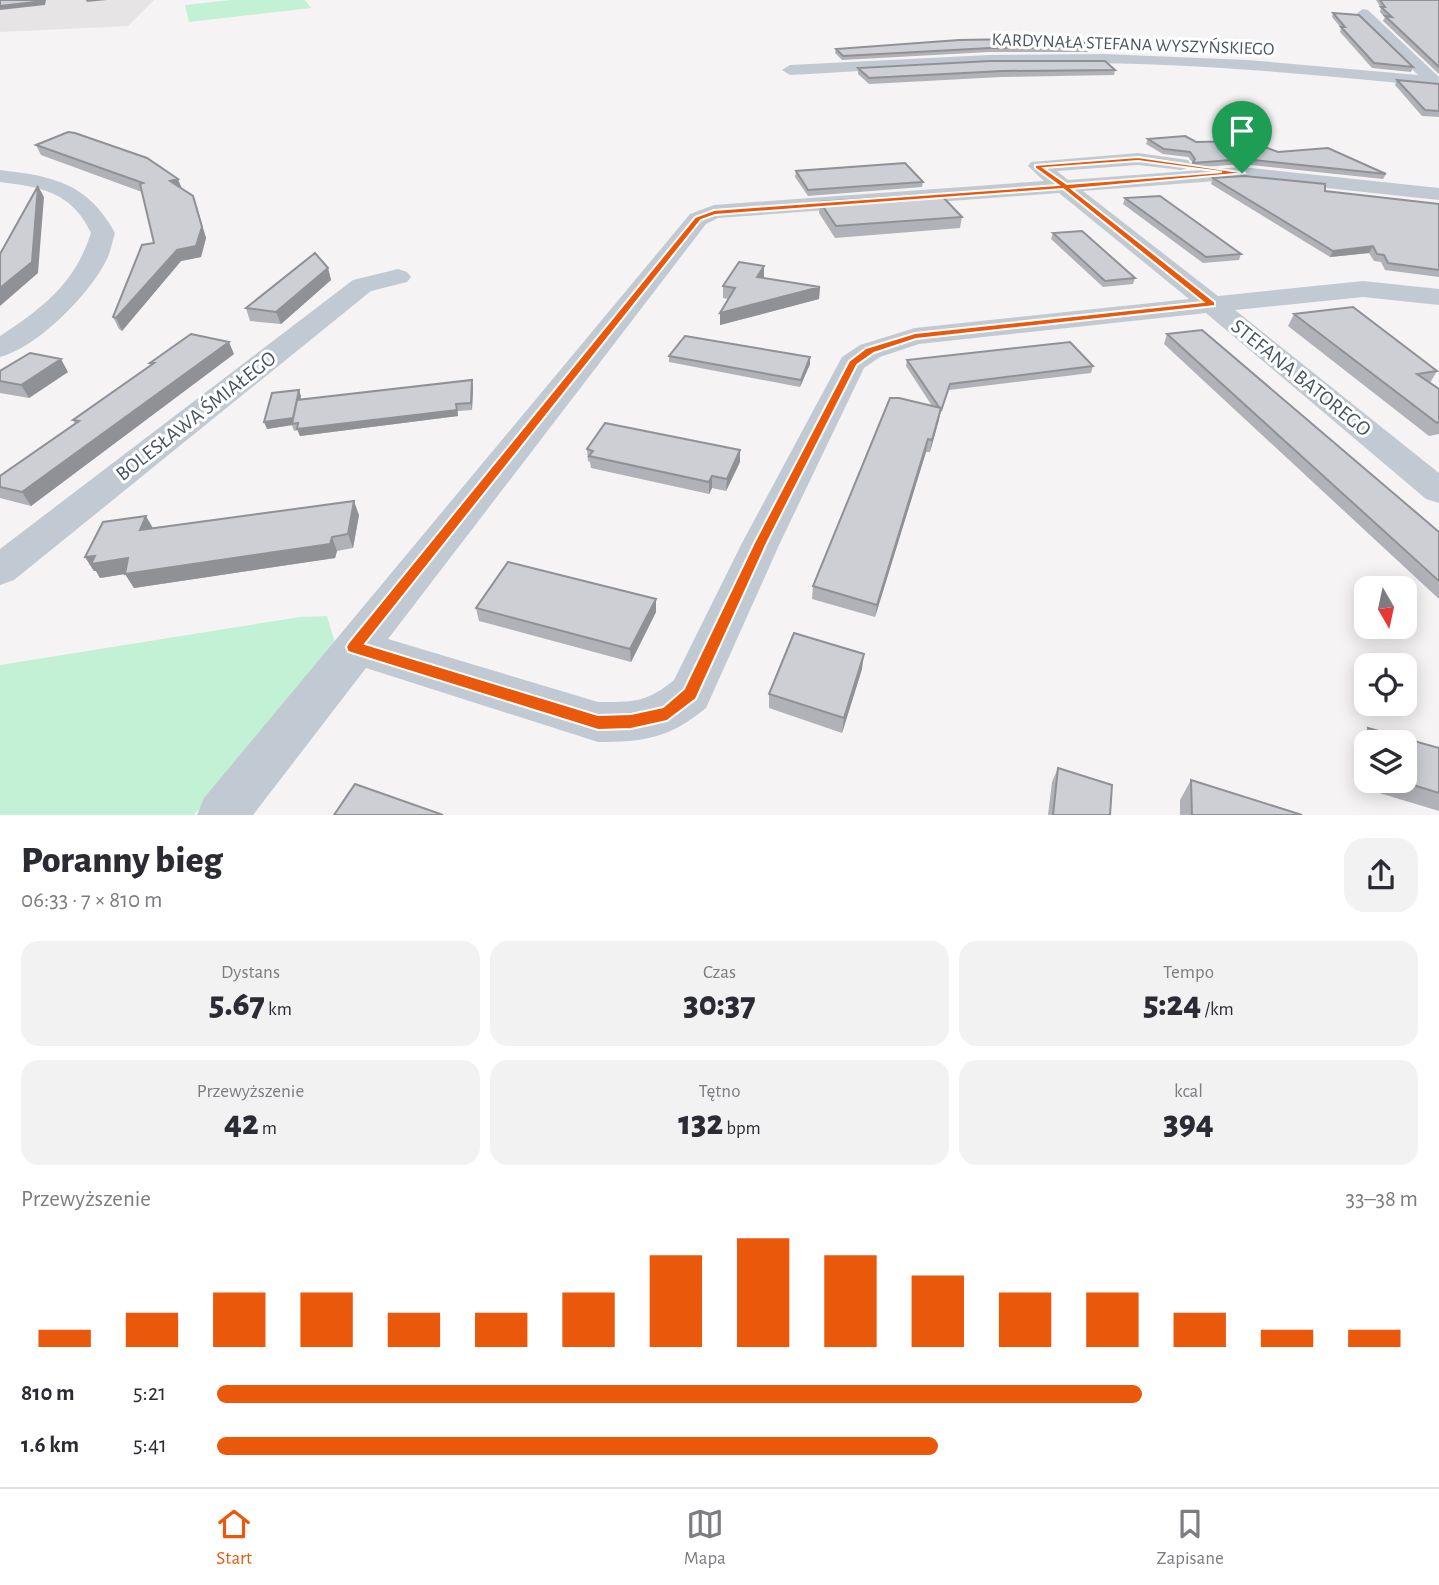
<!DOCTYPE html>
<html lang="pl">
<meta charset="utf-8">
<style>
:root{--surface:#fff;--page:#f2f2f3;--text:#2b2b33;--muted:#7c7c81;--line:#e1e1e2;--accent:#ea580c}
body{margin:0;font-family:"Alegreya Sans",sans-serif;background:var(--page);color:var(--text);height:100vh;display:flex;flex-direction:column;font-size:26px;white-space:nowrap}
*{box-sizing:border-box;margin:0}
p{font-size:23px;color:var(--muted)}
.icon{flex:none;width:38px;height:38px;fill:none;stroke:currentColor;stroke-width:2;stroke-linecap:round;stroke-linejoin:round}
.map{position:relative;height:815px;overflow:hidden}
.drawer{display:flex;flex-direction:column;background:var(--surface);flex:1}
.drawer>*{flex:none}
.needle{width:46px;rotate:171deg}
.controls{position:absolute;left:1354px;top:576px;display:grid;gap:14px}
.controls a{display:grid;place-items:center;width:63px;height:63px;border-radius:14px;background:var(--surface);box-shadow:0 4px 18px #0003;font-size:35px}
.pin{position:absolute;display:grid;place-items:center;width:60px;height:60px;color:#fff;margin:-72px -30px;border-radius:50% 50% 50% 0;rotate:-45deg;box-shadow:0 0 7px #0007}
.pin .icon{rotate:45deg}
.round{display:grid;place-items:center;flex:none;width:74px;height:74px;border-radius:21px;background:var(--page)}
.head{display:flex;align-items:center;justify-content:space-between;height:119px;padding:0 21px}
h1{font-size:38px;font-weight:800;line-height:52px}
.metrics{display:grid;grid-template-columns:repeat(3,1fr);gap:10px;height:119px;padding:7px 21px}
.metrics div{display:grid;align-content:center;border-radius:18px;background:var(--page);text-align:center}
.metrics b{font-size:35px;font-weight:800}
.metrics small{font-size:19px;font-weight:400}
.metrics p{font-size:19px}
.chart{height:196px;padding:14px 21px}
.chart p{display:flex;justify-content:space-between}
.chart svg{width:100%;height:126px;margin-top:7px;stroke:var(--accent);stroke-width:6}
ul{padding:0 21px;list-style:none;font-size:23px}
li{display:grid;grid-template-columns:112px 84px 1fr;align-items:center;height:52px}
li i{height:18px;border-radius:9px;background:var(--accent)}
.dock{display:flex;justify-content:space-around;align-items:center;height:98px;border-top:2px solid var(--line);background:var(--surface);font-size:19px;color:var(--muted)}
.dock a{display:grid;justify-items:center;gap:4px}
.dock .active{color:var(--accent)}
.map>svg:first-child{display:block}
</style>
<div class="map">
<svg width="1439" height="815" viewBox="0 0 1439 815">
<rect width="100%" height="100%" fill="#f5f3f3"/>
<path fill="#e6e4e5" d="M0,0H154L128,26L0,32Z"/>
<path fill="#c3f1d5" d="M231,0H305L311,8L189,22L185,5Z
M327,616L335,643L194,815H0V665L300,617Z"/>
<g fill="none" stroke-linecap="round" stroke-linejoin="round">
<path fill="#c1cad2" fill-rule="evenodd" d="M1363,9L1368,10L1439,77V87C1312,74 1184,62 1056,63C967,63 879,70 790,75L782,70L790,65L989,55L1104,54L1248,60L1418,75L1358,16L1357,13Z
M1138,153L1188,160L1191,164L1188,168L1181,170L1138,165L1057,171L1068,180L1242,167L1439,188V200L1242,179L1083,191L1218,296L1363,281L1439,289V305L1363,297L1235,310L1439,473V503L1426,499L1206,313L919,344L880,357L864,368L780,543L706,708C670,738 644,742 598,742L366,668L253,815H197L204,798L690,214L714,205L1044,181L1028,166L1031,162ZM1059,193L1189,299L915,328L860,345L842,357L742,543L674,680C646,703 633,702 598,702L388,639L706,224L718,218Z
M0,170C53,176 88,183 115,233C112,242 111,251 107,259C90,294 38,347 0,357V336C44,307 75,283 91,233C72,192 41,187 0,182Z
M398,269L407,272L411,277L407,282L371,291L14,580L0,585V549L353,280Z"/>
</g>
<path fill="#b0b2b7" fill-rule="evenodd" d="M1376,0H1439V74L1383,21L1385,17L1380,12L1381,8Z
M1333,13L1413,67L1411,72L1372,68L1340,32L1341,28L1332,17Z
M1089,47L1088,52H989L842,60L835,53L836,49Z
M858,68L1115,70L1114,75L1001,77L869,84L858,74Z
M1397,80L1439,84V117L1422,116L1395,85Z
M1148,139L1196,142L1278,152L1386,174L1383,179L1242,164L1191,168L1193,163L1188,157L1163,154L1146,144Z
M36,145L182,189L197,207L206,238L201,257L181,261L122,331L119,329L113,317L154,243L142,192L41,155Z
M796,171L923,182L922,187L808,196L795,177Z
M1213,178L1439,204V277L1385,270L1381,262L1374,261L1369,253L1330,257L1211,184Z
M1125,198L1241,254L1239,260L1203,263L1123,204Z
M820,202L962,217L960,228L835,238L819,213Z
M1053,233L1135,278L1133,284L1103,287L1051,239Z
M764,266L763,278L820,287L819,299L720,325L728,299L723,298V286Z
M328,268L331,280L281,324L250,321L246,308Z
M1294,314L1437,371L1430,383L1439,389V434L1429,436L1288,326Z
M1167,334L1439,532V599L1164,344Z
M234,354L31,506L0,498V476L75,424L73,420L151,365L150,363Z
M669,356L810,357V364L800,387L669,362Z
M907,360L1093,366L1091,373L949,390L939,417L930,452H926L875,617L812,599L813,586L932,406L906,366Z
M0,371L68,372L29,398L0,393Z
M473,387L472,410L458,411V416L300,436L298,430L294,431L292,425L267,429L301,396L300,400Z
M587,449L740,462L726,491L712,488L709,494L591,468L590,462L588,461Z
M359,515L353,548L337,551L335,558L134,588L125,574L100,578L96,571H94L85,557L153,528Z
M656,599V612L631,662L479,621L476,608Z
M862,669L842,733L769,708V694Z
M1368,728L1439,748V811L1366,789L1357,742ZM1367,742H1405V780H1367Z
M1058,768L1110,815H1048L1052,782Z
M1191,780L1302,815H1180V800Z"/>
<path fill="#909195" d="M44,0H46L45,5L0,10V6Z
M86,0H107L87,2Z
M178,179L182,189L170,181Z
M38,186L44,197L38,273L0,306V288Z
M193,196L206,238L201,257L181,261L122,331L116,318L177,250Z
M1373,246L1369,253L1330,257L1333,251Z
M764,266V277L757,289V277Z
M328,268L331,280L281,324L276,312Z
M820,287L819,299L720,325V313Z
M229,342L234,354L31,506L22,492Z
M810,357V364L800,387L801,380Z
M61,359L68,372L29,398L21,385Z
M472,380L473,387L472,410L471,403Z
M299,390L301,396L295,425V424H292V425L267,429L264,422Z
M456,404L458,416L300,436L297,429Z
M941,408L939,420L930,452L932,440Z
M928,439L926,452L875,617L877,605Z
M740,450V462L726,491L727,479Z
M712,476V488L709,494V482Z
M354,501L359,515L353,548L348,534Z
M146,516L154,530H140Z
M332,537L337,551L335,558L134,588L125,574L100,578L96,571H94L85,557L95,556L128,558Z
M656,599V612L631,662L630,649Z
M864,654L862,669L842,733L844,718Z"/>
<path fill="#cdcfd5" stroke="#909195" stroke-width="2" d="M0,0H44V1L0,6Z
M1380,0H1439V67L1385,16L1392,17L1381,7H1385Z
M1333,13L1359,15L1413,67L1374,63L1341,27H1345Z
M1079,38L1089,47L990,48L843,56L836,49L959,40Z
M990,61H1105L1115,70L1002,71L869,78L858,68Z
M1397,80L1439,84V111L1425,110Z
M68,132L75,133L147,158L178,179L170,181L193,196L202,227L196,246L177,250L116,318L113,317L142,245L154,243L140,184L143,183L36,145Z
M1185,136L1196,142L1249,141L1278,152L1328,148L1386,174L1244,159L1193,163L1195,159L1190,152L1164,149L1148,139Z
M905,163L923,182L808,190L796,171Z
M1244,176L1325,184V191L1439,204V270L1388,263L1384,255L1377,254L1373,246L1333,251L1213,178Z
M38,186L32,262L0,288V254Z
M940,194L962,217L836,226L820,202Z
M1160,196L1241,254L1206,257L1125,198Z
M1082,231L1135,278L1105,281L1053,233Z
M315,253L328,268L276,312L246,308Z
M739,262L764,266L757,277L820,287L720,313L735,288L723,286Z
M1353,307L1437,371L1417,374L1439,389V422L1437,423L1294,314Z
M1202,330L1439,532V581L1167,334Z
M191,334L229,342L22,492L0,487V476L79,421L73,420L154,363H150Z
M685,336L810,357L801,380L669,356Z
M1070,342L1093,366L950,384L941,411V408L939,407L907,360Z
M30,353L61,359L21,385L0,381V371Z
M472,380L471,403L456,404L457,410L297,429L298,423L292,424L297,400Z
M299,390L293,418L264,422L272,393Z
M890,398H899L941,408L932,440L928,439L877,605L813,586Z
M605,423L740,450L727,479L712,476L709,482L589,456L593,451L587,449Z
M354,501L348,534L332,537L330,544L125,574L128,558L91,564L95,556L85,557L103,522L146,516L140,530Z
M508,562L656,599L630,649L476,608Z
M794,633L864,654L844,718L769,694Z
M1368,728L1439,748V793L1397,780H1405V742H1371Z
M1058,768L1112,785L1110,815H1053Z
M1191,780L1302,815H1192Z
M355,784L443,815H334Z"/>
<path fill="#ea580c" stroke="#fff" stroke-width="2" fill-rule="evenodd" d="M1138,157L1246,173L1072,189L1215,302V306L916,339L874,353L857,365L767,543L696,699L667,721L631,729L598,730L348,652L346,647L348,643L695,217L714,210L1058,185L1035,168V165ZM1138,161L1222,172L1067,184L1044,168ZM1063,189L1203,302L915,333L866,348L849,361L754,543L684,689L663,707L631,714L598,715L365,644L701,220L715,215Z"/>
<g text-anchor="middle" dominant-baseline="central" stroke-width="6" stroke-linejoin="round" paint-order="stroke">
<g font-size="18" fill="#4a5661" stroke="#fff">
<text transform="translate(1133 45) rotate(2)">KARDYNAŁA STEFANA WYSZYŃSKIEGO</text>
</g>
<g font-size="21" fill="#4a5661" stroke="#fff">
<text transform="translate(1301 378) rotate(39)">STEFANA BATOREGO</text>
<text transform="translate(196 416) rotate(-38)">BOLESŁAWA ŚMIAŁEGO</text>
</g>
</g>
</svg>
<div class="controls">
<a><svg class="needle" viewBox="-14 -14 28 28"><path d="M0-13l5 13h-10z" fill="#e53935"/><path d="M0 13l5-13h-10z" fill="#7c7c81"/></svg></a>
<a><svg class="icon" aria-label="locate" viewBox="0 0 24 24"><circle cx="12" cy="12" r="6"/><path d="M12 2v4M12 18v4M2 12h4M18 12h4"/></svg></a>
<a><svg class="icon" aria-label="layers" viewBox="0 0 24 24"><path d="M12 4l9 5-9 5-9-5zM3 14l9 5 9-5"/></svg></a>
</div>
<div class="pin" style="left:1242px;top:173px;background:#1e9e55"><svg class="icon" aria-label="arrive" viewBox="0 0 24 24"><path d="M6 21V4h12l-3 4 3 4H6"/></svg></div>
</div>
<section class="drawer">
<div class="head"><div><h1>Poranny bieg</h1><p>06:33 · 7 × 810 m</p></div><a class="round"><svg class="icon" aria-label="share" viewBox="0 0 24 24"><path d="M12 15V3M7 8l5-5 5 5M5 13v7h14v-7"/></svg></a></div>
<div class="metrics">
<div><p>Dystans</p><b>5.67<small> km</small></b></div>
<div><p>Czas</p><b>30:37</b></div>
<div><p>Tempo</p><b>5:24<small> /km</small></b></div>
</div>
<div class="metrics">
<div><p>Przewyższenie</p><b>42<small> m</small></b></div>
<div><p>Tętno</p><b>132<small> bpm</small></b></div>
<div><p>kcal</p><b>394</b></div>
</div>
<div class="chart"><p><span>Przewyższenie</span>33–38 m</p>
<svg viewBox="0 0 160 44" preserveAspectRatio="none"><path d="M5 44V38M15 44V32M25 44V25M35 44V25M45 44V32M55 44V32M65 44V25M75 44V12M85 44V6M95 44V12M105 44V19M115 44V25M125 44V25M135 44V32M145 44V38M155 44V38"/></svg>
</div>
<ul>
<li><b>810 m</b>5:21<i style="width:77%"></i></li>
<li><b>1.6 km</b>5:41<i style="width:60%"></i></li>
</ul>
</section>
<nav class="dock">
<a class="active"><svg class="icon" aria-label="home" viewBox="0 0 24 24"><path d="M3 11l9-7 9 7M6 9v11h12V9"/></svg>Start</a>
<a><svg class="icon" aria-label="map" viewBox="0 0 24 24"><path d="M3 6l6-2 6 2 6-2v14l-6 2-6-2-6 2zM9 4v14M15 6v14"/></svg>Mapa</a>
<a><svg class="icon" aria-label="saved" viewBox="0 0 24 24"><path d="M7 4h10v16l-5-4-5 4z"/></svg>Zapisane</a>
</nav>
